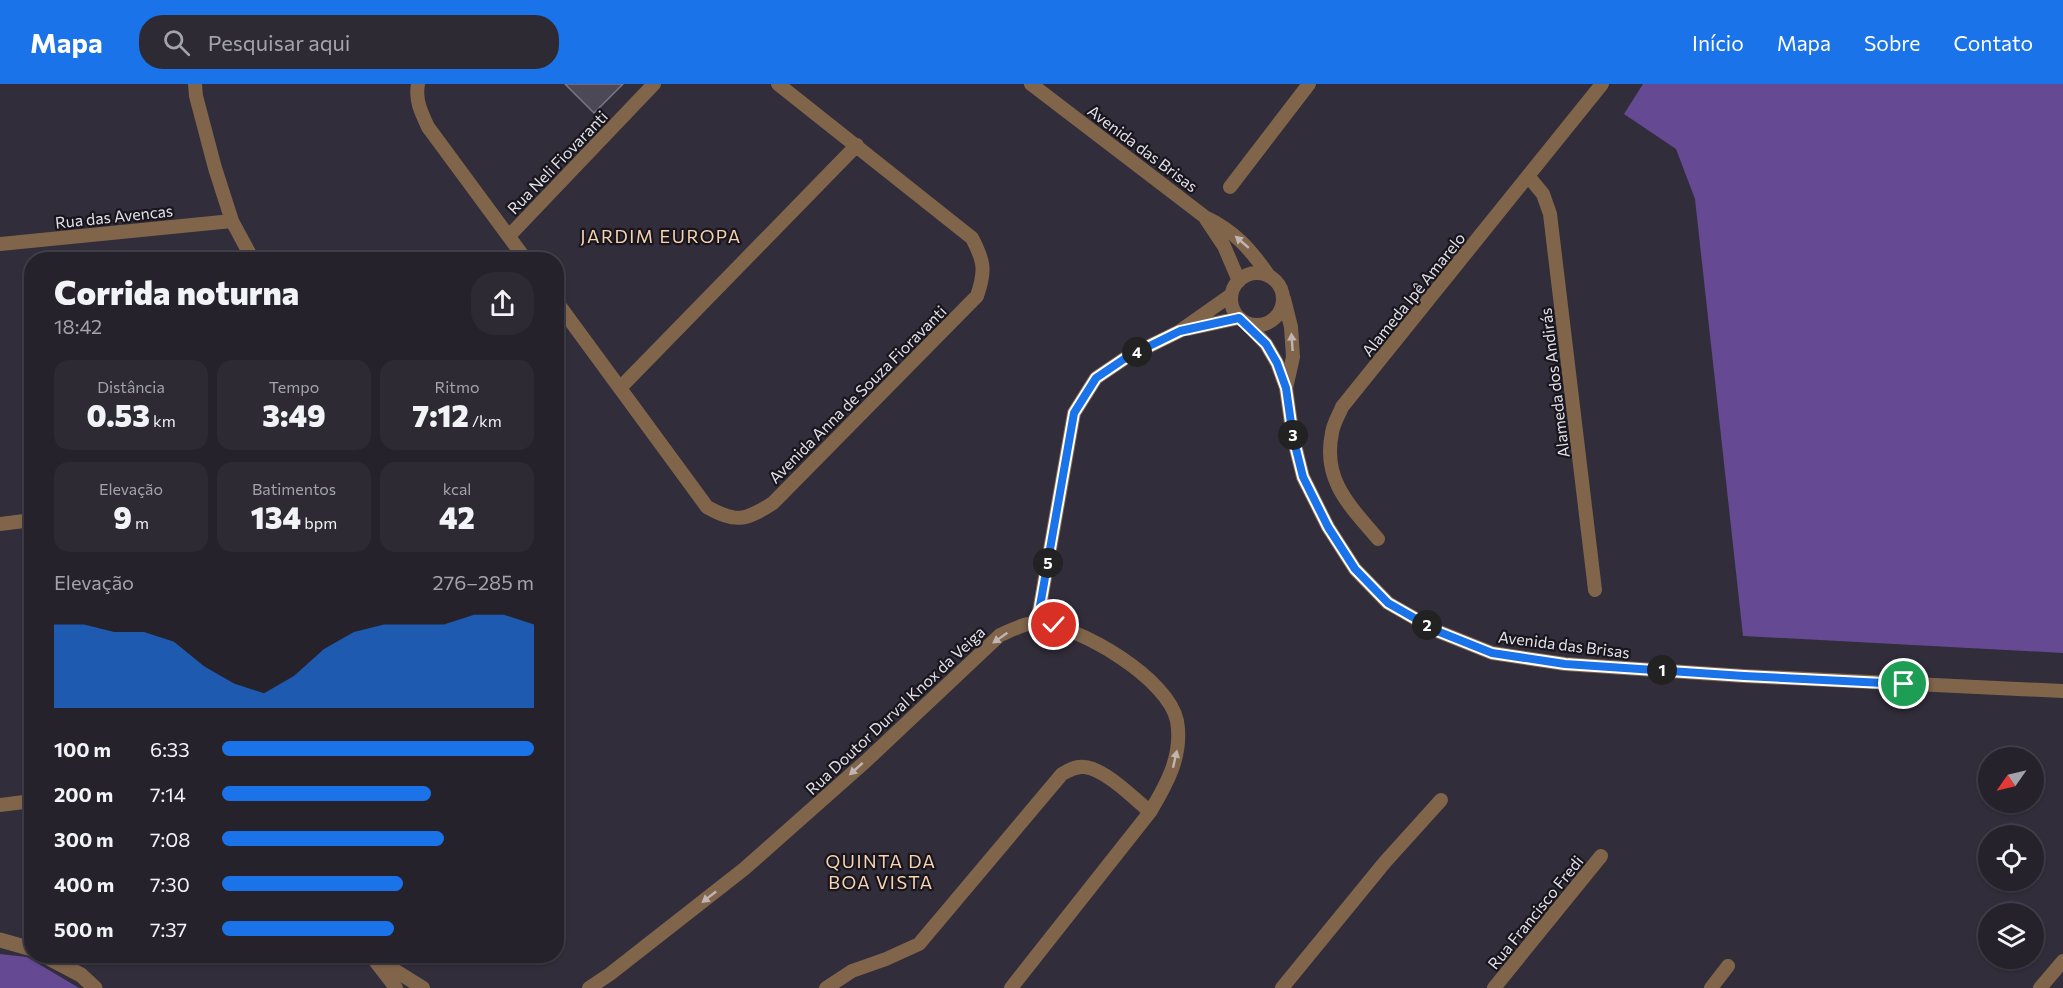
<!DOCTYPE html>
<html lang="pt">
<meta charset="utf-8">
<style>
:root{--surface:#25222c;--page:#2d2a34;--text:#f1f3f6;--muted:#a3a4a9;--line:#423f48;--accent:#1a73e8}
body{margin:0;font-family:Commissioner,sans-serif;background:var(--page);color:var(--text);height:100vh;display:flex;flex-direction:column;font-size:22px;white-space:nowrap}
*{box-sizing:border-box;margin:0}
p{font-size:20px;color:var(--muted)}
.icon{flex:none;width:33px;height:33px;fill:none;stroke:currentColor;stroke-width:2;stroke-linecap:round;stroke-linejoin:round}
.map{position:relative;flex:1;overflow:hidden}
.drawer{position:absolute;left:24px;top:168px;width:540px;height:711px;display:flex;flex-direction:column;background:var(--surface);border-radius:24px;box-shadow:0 2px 4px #0004,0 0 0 2px var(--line)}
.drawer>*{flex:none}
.needle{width:39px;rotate:236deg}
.fabs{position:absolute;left:1978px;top:663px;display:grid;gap:12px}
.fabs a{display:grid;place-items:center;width:66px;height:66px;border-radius:50%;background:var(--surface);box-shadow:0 2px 4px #0004,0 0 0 2px var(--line);font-size:30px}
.pin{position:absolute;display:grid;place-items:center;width:51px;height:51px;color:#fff;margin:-26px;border:3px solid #fff;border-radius:50%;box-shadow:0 2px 6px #0007}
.km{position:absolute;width:30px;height:30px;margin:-15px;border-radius:50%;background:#222;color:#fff;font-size:16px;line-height:30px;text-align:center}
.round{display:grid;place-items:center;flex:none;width:63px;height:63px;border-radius:24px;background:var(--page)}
.headline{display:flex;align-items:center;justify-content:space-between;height:102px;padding:0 30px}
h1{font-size:33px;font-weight:800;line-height:45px}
.stats{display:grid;grid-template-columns:repeat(3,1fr);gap:9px;height:102px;padding:6px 30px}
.stats div{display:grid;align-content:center;border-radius:15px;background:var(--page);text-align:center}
.stats b{font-size:30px;font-weight:800}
.stats small{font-size:16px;font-weight:400}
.stats p{font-size:16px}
.chart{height:168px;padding:12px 30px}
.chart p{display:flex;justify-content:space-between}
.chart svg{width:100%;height:108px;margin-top:6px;fill:var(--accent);opacity:.7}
ul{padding:0 30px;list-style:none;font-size:20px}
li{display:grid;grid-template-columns:96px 72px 1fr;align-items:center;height:45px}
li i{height:15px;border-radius:8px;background:var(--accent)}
header{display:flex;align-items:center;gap:36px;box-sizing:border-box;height:84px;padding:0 30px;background:var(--accent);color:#fff}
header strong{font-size:28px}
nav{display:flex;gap:33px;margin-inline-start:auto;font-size:21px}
.search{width:420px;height:54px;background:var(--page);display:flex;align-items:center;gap:15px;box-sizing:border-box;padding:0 21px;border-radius:24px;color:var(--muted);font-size:22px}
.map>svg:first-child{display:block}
</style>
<header>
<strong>Mapa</strong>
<div class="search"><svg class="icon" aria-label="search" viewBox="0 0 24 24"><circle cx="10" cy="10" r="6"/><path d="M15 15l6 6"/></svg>Pesquisar aqui</div>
<nav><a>Início</a><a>Mapa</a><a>Sobre</a><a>Contato</a></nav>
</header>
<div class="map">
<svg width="2063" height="904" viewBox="0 0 2063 904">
<rect width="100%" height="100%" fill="#312d3a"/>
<path fill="#654993" d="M1643,0H2063V569L1743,552L1695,115L1676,65L1624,30Z
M0,870L27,873L79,904H0Z"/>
<path fill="#4c4856" stroke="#7b7685" stroke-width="1.5" d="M565,0H623L594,29Z"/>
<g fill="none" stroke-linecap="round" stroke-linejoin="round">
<path stroke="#81654b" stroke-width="14" d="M195,0L196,12L215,84L232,137L253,176
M418,0C415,16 421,28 428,43L526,176
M1031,0L1205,133C1235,147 1251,166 1269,192
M1529,93L1543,110L1550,130L1595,506
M1230,103L1309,0
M1206,135L1224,162L1239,197
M509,152L654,0
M0,160L232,137
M1231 215a26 26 0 1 1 52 0a26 26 0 1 1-52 0Z
M1284,215L1291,243L1293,273L1286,304
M556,217L707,423C736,439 745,437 773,419L977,212C986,186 984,177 972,154L778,0
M1246,239L1266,260L1277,279L1286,304L1293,353L1303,393L1328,443L1355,485L1388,519L1437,547L1492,569L1565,580L1744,592L2063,607
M1188,245L1239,234
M620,304L857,61
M0,440L32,436
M1378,455C1350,422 1322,396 1332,349C1333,340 1339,331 1342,323L1602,0
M1037,539L1074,329L1096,294L1127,273L1180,247L1231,211
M556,611L559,621L556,626
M0,721L32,717
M372,872L423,904
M376,878L396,904
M589,904L610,890L744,785L866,677L1000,551C1013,546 1025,538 1039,539C1080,542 1169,595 1177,637C1183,671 1167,700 1150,728L1011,904
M826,904L852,887L886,875L919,860L1062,690C1069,686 1076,682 1084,683C1104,684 1135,715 1150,728
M1282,904L1385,778L1441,716
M1494,904L1601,772
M1711,904L1728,882
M2040,904L2063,877"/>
<path stroke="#81654b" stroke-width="15" d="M0,856L32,865
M45,872L81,891L95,904"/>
</g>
<defs><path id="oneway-solid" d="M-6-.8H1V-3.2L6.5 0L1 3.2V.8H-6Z" transform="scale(1.5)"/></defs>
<g fill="#c0b5b2">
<use href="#oneway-solid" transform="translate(1242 158) rotate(-139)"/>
<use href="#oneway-solid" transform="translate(1292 258) rotate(-94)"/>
<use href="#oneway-solid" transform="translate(1000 554) rotate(145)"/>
<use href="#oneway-solid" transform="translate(1175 675) rotate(-77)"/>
<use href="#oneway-solid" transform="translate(856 685) rotate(138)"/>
<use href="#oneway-solid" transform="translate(709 813) rotate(142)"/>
</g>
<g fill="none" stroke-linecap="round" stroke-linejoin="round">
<defs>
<path id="route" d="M1054,541L1037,539L1074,329L1096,294L1127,273L1180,247L1239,234L1266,260L1277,279L1286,304L1293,353L1303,393L1328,443L1355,485L1388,519L1437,547L1492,569L1565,580L1744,592L1904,600"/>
</defs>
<use href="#route" stroke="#fff" stroke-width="12"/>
<use href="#route" stroke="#1a73e8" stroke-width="8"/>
</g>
<g text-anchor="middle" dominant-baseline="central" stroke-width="4.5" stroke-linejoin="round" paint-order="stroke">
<g font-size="16" fill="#e2e0e9" stroke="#18161c">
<text transform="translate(1143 64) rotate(37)">Avenida das Brisas</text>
<text transform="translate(557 78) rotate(-46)">Rua Neli Fiovaranti</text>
<text transform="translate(114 132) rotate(-6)">Rua das Avencas</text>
<text transform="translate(1413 210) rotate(-51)">Alameda Ipê Amarelo</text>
<text transform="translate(1554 299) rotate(-97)">Alameda dos Andirás</text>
<text transform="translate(857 310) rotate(-45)">Avenida Anna de Souza Fioravanti</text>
<text transform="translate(1564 560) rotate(7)">Avenida das Brisas</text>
<text transform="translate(895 626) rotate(-43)">Rua Doutor Durval Knox da Veiga</text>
<text transform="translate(1535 828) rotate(-51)">Rua Francisco Fredi</text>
</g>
<g font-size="18" letter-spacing="1.5" fill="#f8d3b2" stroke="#18161c">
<text x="661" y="152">JARDIM EUROPA</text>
<text x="881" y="777">QUINTA DA<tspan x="881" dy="21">BOA VISTA</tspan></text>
</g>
</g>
</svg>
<div class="fabs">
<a><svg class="needle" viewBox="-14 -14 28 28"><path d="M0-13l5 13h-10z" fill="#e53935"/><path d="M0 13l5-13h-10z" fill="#a3a4a9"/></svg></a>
<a><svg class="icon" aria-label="locate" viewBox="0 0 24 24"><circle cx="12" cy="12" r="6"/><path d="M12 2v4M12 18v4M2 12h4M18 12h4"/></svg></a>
<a><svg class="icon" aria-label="layers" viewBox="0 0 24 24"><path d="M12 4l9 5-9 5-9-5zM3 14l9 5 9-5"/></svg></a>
</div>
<div class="pin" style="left:1904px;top:600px;background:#1e9e55"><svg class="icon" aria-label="arrive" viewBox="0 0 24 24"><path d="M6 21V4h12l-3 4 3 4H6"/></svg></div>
<div class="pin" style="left:1054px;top:541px;background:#d93025"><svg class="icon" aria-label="check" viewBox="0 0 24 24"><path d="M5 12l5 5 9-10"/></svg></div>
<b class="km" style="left:1662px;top:586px">1</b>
<b class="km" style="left:1427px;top:541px">2</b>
<b class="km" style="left:1293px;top:351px">3</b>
<b class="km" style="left:1137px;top:268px">4</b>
<b class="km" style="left:1048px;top:479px">5</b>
<section class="drawer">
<div class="headline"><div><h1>Corrida noturna</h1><p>18:42</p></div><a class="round"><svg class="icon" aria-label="share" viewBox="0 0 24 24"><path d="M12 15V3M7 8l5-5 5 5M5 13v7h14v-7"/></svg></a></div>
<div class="stats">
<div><p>Distância</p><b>0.53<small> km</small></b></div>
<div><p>Tempo</p><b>3:49</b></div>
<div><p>Ritmo</p><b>7:12<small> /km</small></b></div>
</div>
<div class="stats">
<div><p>Elevação</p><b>9<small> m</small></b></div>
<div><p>Batimentos</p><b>134<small> bpm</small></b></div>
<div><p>kcal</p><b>42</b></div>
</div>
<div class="chart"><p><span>Elevação</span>276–285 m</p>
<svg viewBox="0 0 160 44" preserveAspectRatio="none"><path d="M0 44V10L10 10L20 13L30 13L40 17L50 27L60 34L70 38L80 31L90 20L100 13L110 10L120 10L130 10L140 6L150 6L160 10V44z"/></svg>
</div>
<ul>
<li><b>100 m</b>6:33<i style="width:100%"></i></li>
<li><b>200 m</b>7:14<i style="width:67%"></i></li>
<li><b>300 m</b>7:08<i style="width:71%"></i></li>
<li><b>400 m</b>7:30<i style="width:58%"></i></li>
<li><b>500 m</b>7:37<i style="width:55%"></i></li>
</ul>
</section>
</div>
